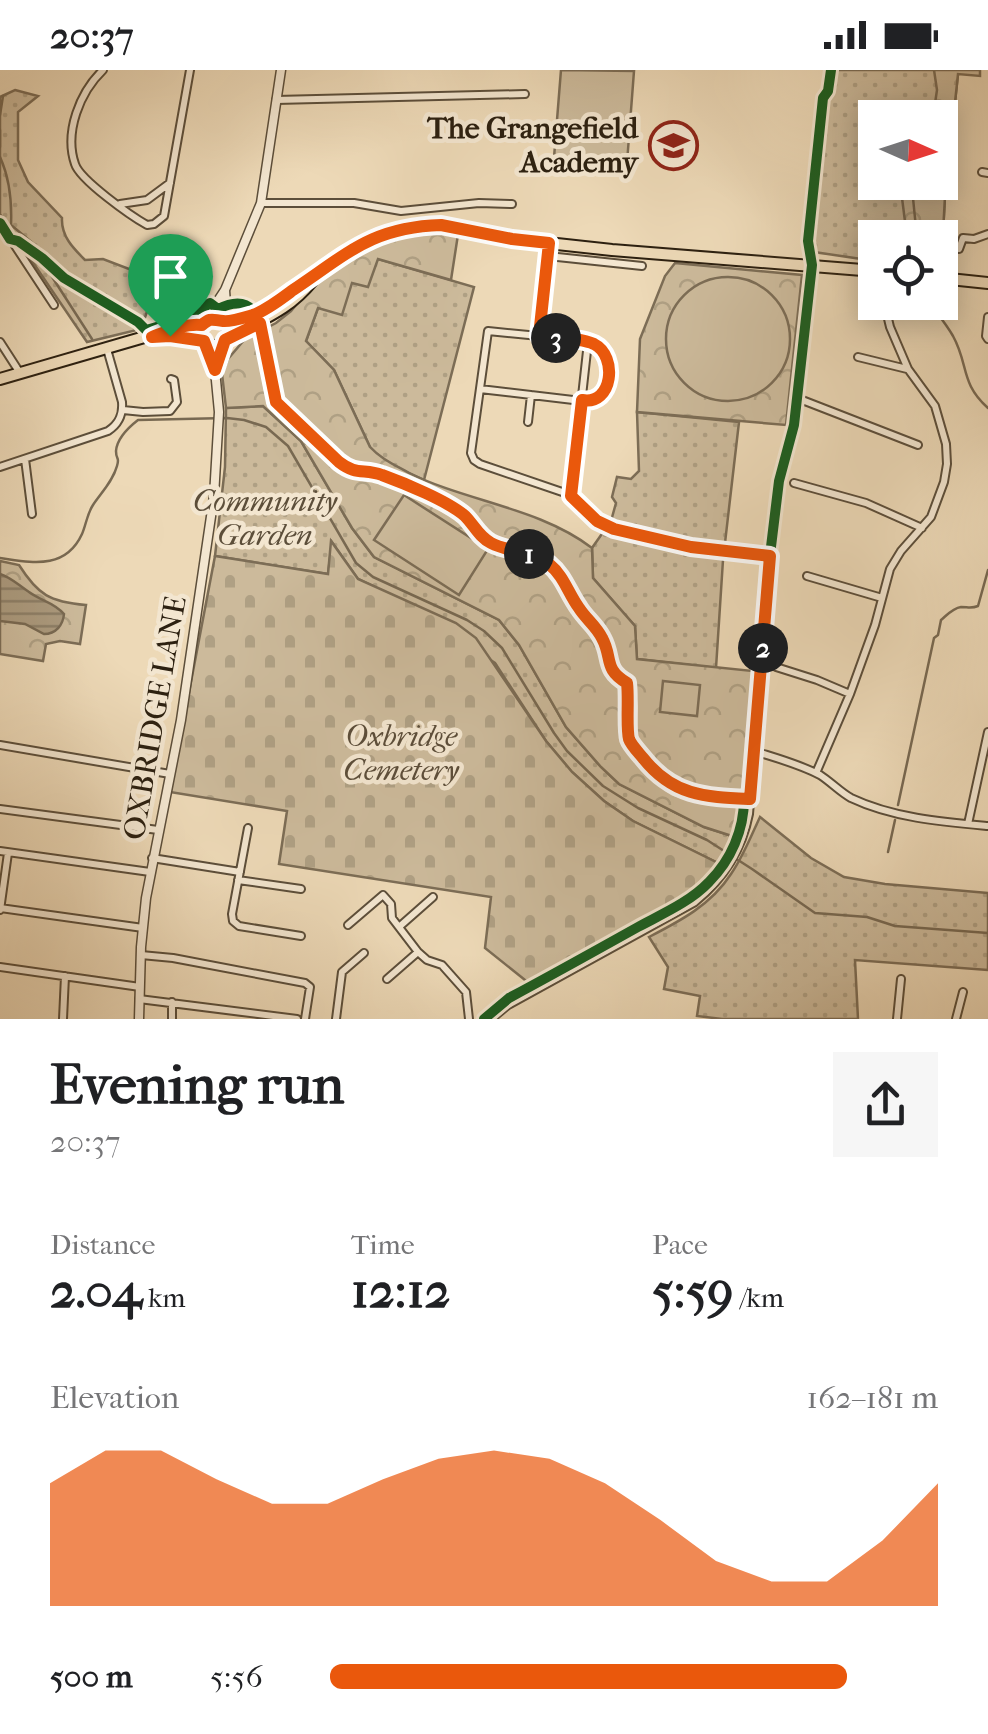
<!DOCTYPE html>
<meta charset="utf-8">
<style>
:root{--surface:#fff;--page:#f6f6f6;--text:#202124;--muted:#757577;--accent:#ea580c}
body{margin:0;font-family:"IM FELL French Canon",serif;background:var(--page);color:var(--text);height:100vh;display:flex;flex-direction:column;font-size:38px;white-space:nowrap}
*{box-sizing:border-box;margin:0}
p{font-size:32px;color:var(--muted)}
.icon{flex:none;width:55px;height:55px;fill:none;stroke:currentColor;stroke-width:2;stroke-linecap:round;stroke-linejoin:round}
.map{position:relative;height:949px;overflow:hidden}
.details{display:flex;flex-direction:column;background:var(--surface);flex:1}
.details>*{flex:none}
.needle{width:65px;rotate:93deg}
.fabs{position:absolute;left:858px;top:30px;display:grid;gap:20px}
.fabs a{display:grid;place-items:center;width:100px;height:100px;border-radius:0px;background:var(--surface);box-shadow:0 5px 25px #0003;font-size:50px}
.pin{position:absolute;display:grid;place-items:center;width:85px;height:85px;color:#fff;margin:-102px -42px;border-radius:50% 50% 50% 0;rotate:-45deg;box-shadow:0 0 10px #0007}
.pin .icon{rotate:45deg}
.km{position:absolute;width:50px;height:50px;margin:-25px;border-radius:50%;background:#222;color:#fff;font-size:28px;line-height:50px;text-align:center}
.round{display:grid;place-items:center;flex:none;width:105px;height:105px;border-radius:0px;background:var(--page)}
.head{display:flex;align-items:center;justify-content:space-between;height:170px;padding:0 50px}
h1{font-size:55px;font-weight:700;line-height:75px}
.stats{display:grid;grid-template-columns:repeat(3,1fr);gap:15px;height:170px;padding:10px 50px}
.stats div{display:grid;align-content:center}
.stats b{font-size:50px;font-weight:700}
.stats small{font-size:28px;font-weight:400}
.stats p{font-size:28px}
.chart{height:280px;padding:20px 50px}
.chart p{display:flex;justify-content:space-between}
.chart svg{width:100%;height:180px;margin-top:10px;fill:var(--accent);opacity:.7}
ul{padding:0 50px;list-style:none;font-size:32px}
li{display:grid;grid-template-columns:160px 120px 1fr;align-items:center;height:75px}
li i{height:25px;border-radius:12px;background:var(--accent)}
.status{display:flex;justify-content:space-between;align-items:center;height:70px;padding:0 50px;background:var(--surface);direction:ltr}
.status svg{height:28px;fill:currentColor}
.map>svg:first-child{display:block}
</style>
<div class="status"><b>20:37</b><svg viewBox="0 0 49 12"><path d="M0 12V9h3v3zM5 12V6h3v6zM10 12V3h3v9zM15 12V0h3v12zM26 1h20v11H26zM47 4h2v5h-2z"/></svg></div>
<div class="map">
<svg width="988" height="949" viewBox="0 0 988 949">
<defs>
<pattern id="grass-dots" width="8" height="8" patternUnits="userSpaceOnUse" patternTransform="scale(2.5)"><rect width="8" height="8" fill="#ccba9b"/><path d="M2 2h.1M6 6h.1" fill="none" stroke="#afa084" stroke-width="1.8" stroke-linecap="round"/></pattern>
<pattern id="forest-crowns" width="20" height="18" patternUnits="userSpaceOnUse" patternTransform="scale(2.5)"><rect width="20" height="18" fill="#ccba9b"/><path d="M2 6a3 3 0 1 1 6 0M12 15a3 3 0 1 1 6 0" fill="none" stroke="#afa084"/></pattern>
<pattern id="cemetery-stones" width="16" height="16" patternUnits="userSpaceOnUse" patternTransform="scale(2.5)"><rect width="16" height="16" fill="#ccba9b"/><path d="M2 7V4a2 2 0 0 1 4 0v3zM10 15v-3a2 2 0 0 1 4 0v3z" fill="#afa084"/></pattern>
<pattern id="water-rules" width="6" height="5" patternUnits="userSpaceOnUse" patternTransform="scale(2.5)"><rect width="6" height="5" fill="#ab9a7e"/><path d="M0 2.5h6" fill="none" stroke="#8b7d66"/></pattern>
</defs>
<rect width="100%" height="100%" fill="#edd9b7"/>
<filter id="stains"><feTurbulence type="fractalNoise" baseFrequency=".002" numOctaves="4"/><feColorMatrix values="0 0 0 0 .2 0 0 0 0 .09 0 0 0 0 .02 0 0 0 .5 -.17"/></filter>
<radialGradient id="worn" r=".72"><stop offset=".6" stop-color="#630" stop-opacity="0"/><stop offset="1" stop-color="#630" stop-opacity=".3"/></radialGradient>
<path fill="url(#grass-dots)" stroke="#7c6d56" stroke-width="2.5" fill-rule="evenodd" d="M830,0H980L958,4L945,126L941,200L940,168H875V191L814,182L810,172ZM875,48H940V112H875Z
M15,20L38,26L18,42V90L28,112L62,148C61,166 73,178 85,190L103,189L158,210L141,259L87,272L0,144V27Z
M378,189L474,217L424,410C405,401 384,393 370,377L334,300L306,271L318,238Z
M263,336L301,371L352,458L374,487L499,550L519,575L566,657L601,697L619,714L704,757L735,767L720,794L633,751L604,731L572,702L546,671L495,593L385,522L358,509L332,472L328,504L215,486L225,397L226,338Z
M637,342L739,352L723,490L716,598L637,589L635,556L593,508L592,478L611,451L616,433L612,427L617,407L631,409L639,401Z
M760,747L811,788L844,807L885,814L988,823V900L855,890L858,949H722L697,946L700,926L664,919L668,897L649,867C680,851 711,835 731,804C743,787 751,766 760,747Z"/>
<path fill="url(#forest-crowns)" stroke="#7c6d56" stroke-width="2.5" d="M934,0H980V6L958,4L945,126L941,200L940,168L907,167L902,128L903,113L940,112V48L933,47L937,20Z
M459,158L451,210L378,189L368,217L352,213L342,245L318,238L306,271L334,300L370,377C381,389 395,395 409,403C468,432 540,438 592,478L593,508L635,556L637,589L753,601L743,734L735,767L704,757L619,714L601,697L566,657L519,575L499,550L374,487L352,458L301,371L263,336L226,338L222,304L228,289L245,269L276,253L291,241L329,194L394,160Z
M675,193L802,205L786,355L637,342L640,269L665,206Z
M0,491L19,495C38,525 50,532 86,535L80,574L60,571L46,574L43,591L0,584Z"/>
<path fill="url(#cemetery-stones)" stroke="#7c6d56" stroke-width="2.5" d="M331,471L358,509L456,553L476,568L546,671L572,702L604,731L633,751L720,794C701,823 671,838 641,855C604,876 567,895 530,914L485,878L491,827L279,794L287,741L170,722L215,486L328,504Z"/>
<path fill="#ccba9b" stroke="#7c6d56" stroke-width="2.5" d="M561,0L634,1L626,106L553,100Z
M666 269a62 62 0 1 1 124 0a62 62 0 1 1-124 0Z
M404,425L488,479L459,525L374,470Z
M663,611L700,615L697,646L660,642Z"/>
<path fill="url(#water-rules)" stroke="#786952" stroke-width="2.5" d="M0,504C12,508 18,515 29,522C41,531 54,532 64,544C63,555 56,564 44,564L25,554L0,551Z"/>
<g fill="none" stroke-linecap="round" stroke-linejoin="round">
<path stroke="#786952" stroke-width="2.5" d="M0,45L3,26
M0,60V77
M0,87C10,109 12,131 11,155L52,189L47,199L92,269
M917,168L913,128L917,112
M929,232C937,243 946,254 953,266C969,295 960,313 988,338
M0,488C30,492 65,501 82,464C86,455 87,444 93,435C101,423 113,411 117,396C120,386 116,391 116,381C117,368 129,357 138,350L227,348L244,350L266,357L288,376L356,493L373,507L467,550L484,561L502,578L554,663L567,681L603,716L638,738L707,770L752,799L815,843L867,847L895,856L988,863
M898,735L934,568L938,565L941,550C947,545 953,538 961,537C968,537 971,539 978,536L988,500
M888,782L895,750"/>
<defs>
<path id="minor" d="M103,0C80,22 64,62 75,94C80,110 131,146 147,155L154,154L164,146L190,0
M276,30L525,24
M982,102L988,103
M261,133H354L401,141L479,133L512,134
M120,134L147,130L170,113
M0,153L54,235
M959,179L963,168L974,169L988,164
M548,186L642,196
M988,247L986,266L988,269
M539,266L549,173
M0,272L20,303
M858,287L907,299
M480,319L590,332C614,322 614,291 596,275L539,266L488,261L471,383L474,390L480,394L571,425L597,451L614,459L691,477L770,485
M797,328L918,375
M123,340L143,342L170,341L177,332L174,310L171,309
M528,352L531,325
M25,389L32,444
M0,397L108,361C119,354 123,345 122,332L107,279
M794,413L866,433L922,458
M571,425L588,272
M807,506L882,528
M776,597L817,610L850,624
M0,675L170,704
M754,681C776,688 799,694 820,705C831,712 840,722 851,728C893,748 943,752 988,756
M816,703L850,624L875,555L890,499L901,481L931,447L944,412L947,394L946,374L935,336L908,299L890,257L884,232
M0,739L158,760
M968,754L988,662
M248,758L232,844L233,851L239,856L301,866
M0,781L150,802
M152,788L240,802
M238,810L301,819
M0,838L143,858
M0,840L8,783
M348,855L383,825L391,834L392,848L418,882L427,890L442,895L466,922L469,949
M399,857L433,827
M141,885L173,888L305,913L310,917L305,949
M0,897L140,917
M387,909L418,882
M139,929L297,949
M172,932V949
M63,949L65,906
M336,949L342,902L364,883
M491,949L508,935L695,832C723,809 742,780 749,744L770,485L779,411L794,355L812,196
M897,949L901,909
M956,949L963,922"/>
<path id="tertiary" d="M222,251L226,235L225,220
M204,252L225,220L261,133L281,0
M215,300L223,272
M139,949L141,877L146,828L181,650L214,426L219,342L215,300L205,273"/>
<path id="primary" d="M940,208L988,213
M200 262a14 14 0 1 1 28 0a14 14 0 1 1-28 0Z
M223,252L254,245L360,174L394,160L417,156L441,155L511,169L612,180L875,201
M165,266L186,267L204,271
M225,270C258,250 286,243 312,211
M0,309L172,259L195,254L202,255"/>
</defs>
<use href="#minor" stroke="#5c4e3a" stroke-width="10"/>
<use href="#tertiary" stroke="#5c4e3a" stroke-width="11"/>
<use href="#primary" stroke="#2c2010" stroke-width="14"/>
<use href="#minor" stroke="#f3e6d0" stroke-width="6"/>
<use href="#tertiary" stroke="#f3e6d0" stroke-width="8"/>
<use href="#primary" stroke="#edd9b7" stroke-width="10"/>
<defs>
<path id="cycleway" d="M0,153L10,169L18,171L42,188L64,208L138,252L146,260L188,248L210,233L218,239C278,209 260,311 278,336C285,345 345,399 353,401C361,403 368,401 376,403C397,409 434,426 453,438C469,447 476,466 492,474C510,483 533,481 549,494C564,507 569,523 579,538C586,549 596,556 602,568C613,588 604,599 627,613L630,638L629,668L655,703L675,718L691,723L727,728L750,729L770,485L779,411L794,355L812,195L808,171L823,28L828,21L831,0
M484,949L509,928C552,905 595,881 638,857C662,844 690,832 709,812C731,790 744,760 744,729"/>
</defs>
<use href="#cycleway" stroke="#f3e6d0" stroke-width="16"/>
<use href="#cycleway" stroke="#1b5e20" stroke-width="10"/>
</g>
<g fill="none" stroke-linecap="round" stroke-linejoin="round">
<defs>
<path id="route" d="M441,155L512,169L549,173L539,266C555,268 579,267 594,274C618,286 613,336 582,330L571,426L597,451L614,459L691,477L770,486L750,729C705,727 673,726 643,688C639,683 631,675 629,669C626,658 629,628 627,613C603,599 613,588 602,568C596,556 586,549 579,538C568,523 564,506 549,494C532,480 510,483 491,473C479,467 474,455 465,446C448,431 404,413 382,405C364,398 357,406 339,392L276,332L260,253L225,270L215,300L204,271L170,266L152,267C168,261 185,253 202,255C211,247 212,250 223,251C230,252 246,247 253,245C267,240 281,229 293,220C347,184 372,157 441,155Z"/>
</defs>
<use href="#route" stroke="#fff" stroke-width="20"/>
<use href="#route" stroke="#ea580c" stroke-width="12"/>
</g>
<defs>
<symbol id="school-ring" viewBox="-11 -11 22 22"><circle r="9.5" fill="#f3e6d0" stroke="#8f2418" stroke-width="1.5"/><path d="M0-5L7-2L0 1L-7-2ZM-4 1L0 2.5L4 1V4Q0 6-4 4Z" fill="#8f2418"/></symbol>
</defs>
<g fill-rule="evenodd">
<use href="#school-ring" x="646" y="48" width="55" height="55"/>
</g>
<g text-anchor="middle" dominant-baseline="central" stroke-width="9" stroke-linejoin="round" paint-order="stroke">
<g font-size="30" font-weight="bold" fill="#2c2010" stroke="#f3e6d0" text-anchor="end">
<text x="638" y="58">The Grangefield<tspan x="638" dy="34">Academy</tspan></text>
</g>
<g font-size="30" font-style="italic" fill="#5c4e3a" stroke="#f3e6d0">
<text x="265" y="431">Community<tspan x="265" dy="34">Garden</tspan></text>
<text x="401" y="666">Oxbridge<tspan x="401" dy="34">Cemetery</tspan></text>
</g>
<g font-size="30" fill="#2c2010" stroke="#f3e6d0">
<text transform="translate(155 648) rotate(-80)">OXBRIDGE LANE</text>
</g>
</g>
<rect width="100%" height="100%" filter="url(#stains)"/>
<rect width="100%" height="100%" fill="url(#worn)"/>
</svg>
<div class="fabs">
<a><svg class="needle" viewBox="-14 -14 28 28"><path d="M0-13l5 13h-10z" fill="#e53935"/><path d="M0 13l5-13h-10z" fill="#757577"/></svg></a>
<a><svg class="icon" aria-label="locate" viewBox="0 0 24 24"><circle cx="12" cy="12" r="6"/><path d="M12 2v4M12 18v4M2 12h4M18 12h4"/></svg></a>
</div>
<div class="pin" style="left:170px;top:266px;background:#1e9e55"><svg class="icon" aria-label="arrive" viewBox="0 0 24 24"><path d="M6 21V4h12l-3 4 3 4H6"/></svg></div>
<b class="km" style="left:529px;top:484px">1</b>
<b class="km" style="left:763px;top:578px">2</b>
<b class="km" style="left:556px;top:268px">3</b>
</div>
<section class="details">
<div class="head"><div><h1>Evening run</h1><p>20:37</p></div><a class="round"><svg class="icon" aria-label="share" viewBox="0 0 24 24"><path d="M12 15V3M7 8l5-5 5 5M5 13v7h14v-7"/></svg></a></div>
<div class="stats">
<div><p>Distance</p><b>2.04<small> km</small></b></div>
<div><p>Time</p><b>12:12</b></div>
<div><p>Pace</p><b>5:59<small> /km</small></b></div>
</div>
<div class="chart"><p><span>Elevation</span>162–181 m</p>
<svg viewBox="0 0 160 44" preserveAspectRatio="none"><path d="M0 44V14L10 6L20 6L30 13L40 19L50 19L60 13L70 8L80 6L90 8L100 14L110 23L120 33L130 38L140 38L150 28L160 14V44z"/></svg>
</div>
<ul>
<li><b>500 m</b>5:56<i style="width:85%"></i></li>
</ul>
</section>
